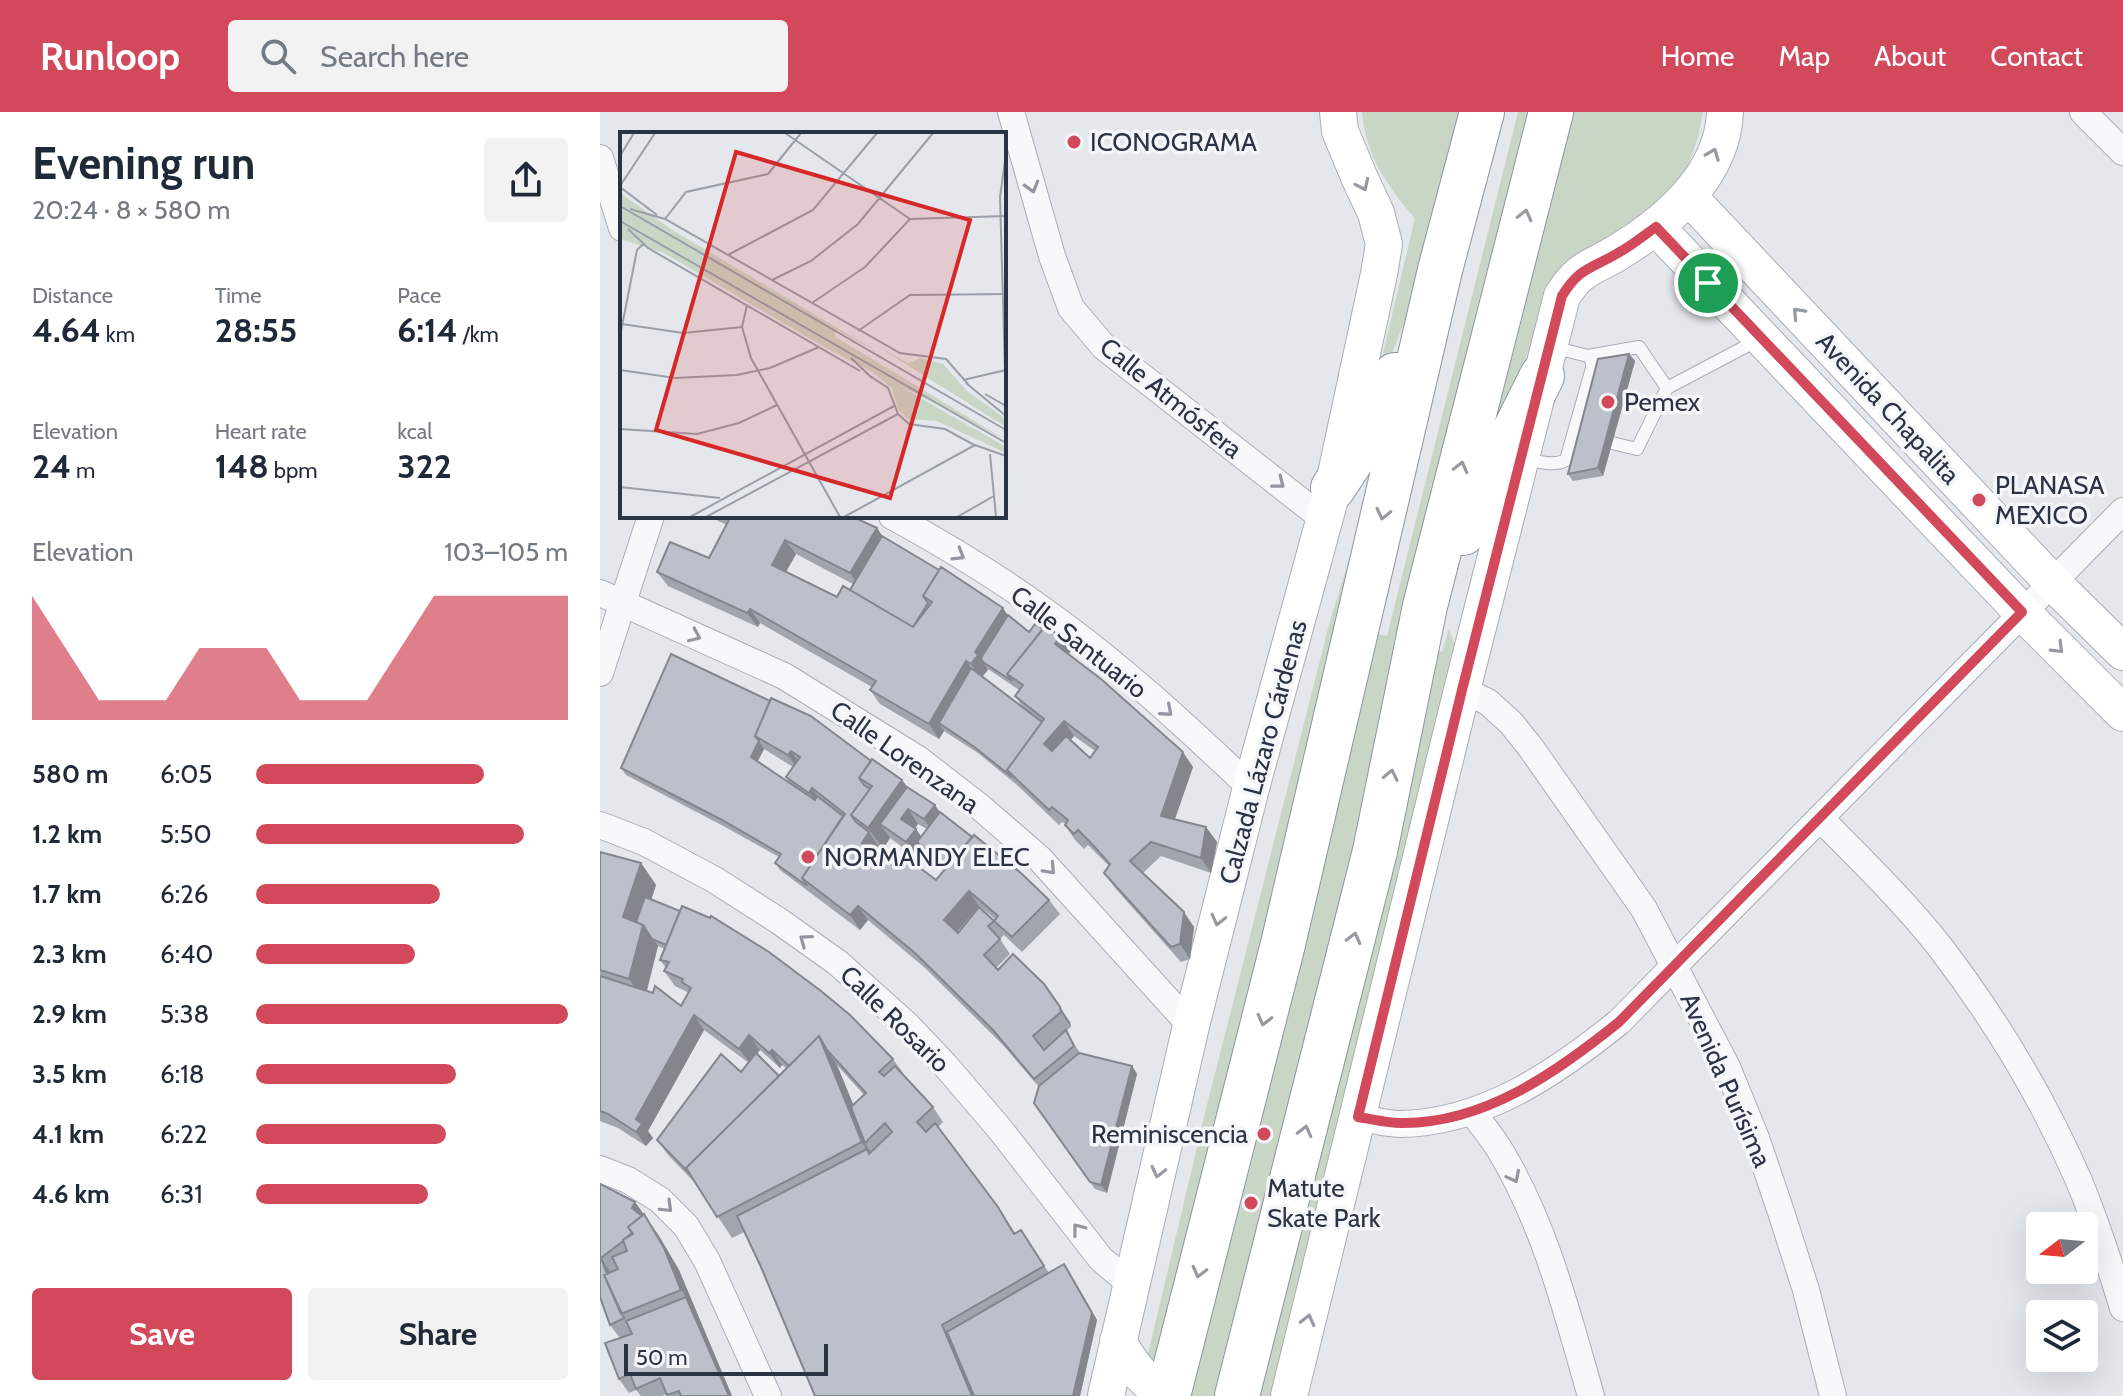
<!DOCTYPE html>
<meta charset="utf-8">
<style>
:root{--surface:#fff;--page:#f2f2f3;--text:#1f2937;--muted:#747a83;--accent:#d1495b}
body{margin:0;font-family:Cabin,sans-serif;background:var(--page);color:var(--text);height:100vh;display:flex;flex-direction:column;font-size:30px;white-space:nowrap}
*{box-sizing:border-box;margin:0}
p{font-size:26px;color:var(--muted)}
.icon{flex:none;width:44px;height:44px;fill:none;stroke:currentColor;stroke-width:2;stroke-linecap:round;stroke-linejoin:round}
.map{position:relative;flex:1;overflow:hidden}
.side{display:flex;flex-direction:column;background:var(--surface);width:600px}
.side>*{flex:none}
.needle{width:52px;rotate:254deg}
.controls{position:absolute;left:1426px;top:1100px;display:grid;gap:16px}
.controls a{display:grid;place-items:center;width:72px;height:72px;border-radius:8px;background:var(--surface);box-shadow:0 8px 32px #0002;font-size:40px}
.scale{position:absolute;left:24px;bottom:20px;width:204px;box-sizing:border-box;padding-left:8px;border:4px solid #2b3445;border-top:0;font-size:22px;line-height:28px;white-space:nowrap;color:#2b3445;-webkit-text-stroke:6px #f4f6f9;paint-order:stroke}
.pin{position:absolute;display:grid;place-items:center;width:68px;height:68px;color:#fff;margin:-34px;border:4px solid #fff;border-radius:50%;box-shadow:0 2px 8px #0007}
.round{display:grid;place-items:center;flex:none;width:84px;height:84px;border-radius:8px;background:var(--page)}
.head{display:flex;align-items:center;justify-content:space-between;height:136px;padding:0 32px}
h1{font-size:44px;font-weight:800;line-height:60px}
.stats{display:grid;grid-template-columns:repeat(3,1fr);gap:12px;height:136px;padding:8px 32px}
.stats div{display:grid;align-content:center}
.stats b{font-size:34px;font-weight:800}
.stats small{font-size:22px;font-weight:400}
.stats p{font-size:22px}
.chart{height:224px;padding:16px 32px}
.chart p{display:flex;justify-content:space-between}
.chart svg{width:100%;height:144px;margin-top:8px;fill:var(--accent);opacity:.7}
.action{display:flex;gap:16px;margin-top:auto;padding:16px 32px}
.action a{flex:1;height:92px;border-radius:8px;background:var(--accent);color:#fff;font-size:32px;font-weight:800;line-height:92px;text-align:center}
.action a+a{background:var(--page);color:var(--text)}
ul{padding:0 32px;list-style:none;font-size:26px}
li{display:grid;grid-template-columns:128px 96px 1fr;align-items:center;height:60px}
li i{height:20px;border-radius:10px;background:var(--accent)}
header{display:flex;align-items:center;gap:48px;box-sizing:border-box;height:112px;padding:0 40px;background:var(--accent);color:#fff}
header strong{font-size:38px}
nav{display:flex;gap:44px;margin-inline-start:auto;font-size:28px}
.search{width:560px;height:72px;background:var(--page);display:flex;align-items:center;gap:20px;box-sizing:border-box;padding:0 28px;border-radius:8px;color:var(--muted);font-size:30px}
main{display:flex;flex:1;min-height:0}
.map>svg:first-child{display:block}
</style>
<header>
<strong>Runloop</strong>
<div class="search"><svg class="icon" aria-label="search" viewBox="0 0 24 24"><circle cx="10" cy="10" r="6"/><path d="M15 15l6 6"/></svg>Search here</div>
<nav><a>Home</a><a>Map</a><a>About</a><a>Contact</a></nav>
</header>
<main>
<section class="side">
<div class="head"><div><h1>Evening run</h1><p>20:24 · 8 × 580 m</p></div><a class="round"><svg class="icon" aria-label="share" viewBox="0 0 24 24"><path d="M12 15V3M7 8l5-5 5 5M5 13v7h14v-7"/></svg></a></div>
<div class="stats">
<div><p>Distance</p><b>4.64<small> km</small></b></div>
<div><p>Time</p><b>28:55</b></div>
<div><p>Pace</p><b>6:14<small> /km</small></b></div>
</div>
<div class="stats">
<div><p>Elevation</p><b>24<small> m</small></b></div>
<div><p>Heart rate</p><b>148<small> bpm</small></b></div>
<div><p>kcal</p><b>322</b></div>
</div>
<div class="chart"><p><span>Elevation</span>103–105 m</p>
<svg viewBox="0 0 160 44" preserveAspectRatio="none"><path d="M0 44V6L10 22L20 38L30 38L40 38L50 22L60 22L70 22L80 38L90 38L100 38L110 22L120 6L130 6L140 6L150 6L160 6V44z"/></svg>
</div>
<ul>
<li><b>580 m</b>6:05<i style="width:73%"></i></li>
<li><b>1.2 km</b>5:50<i style="width:86%"></i></li>
<li><b>1.7 km</b>6:26<i style="width:59%"></i></li>
<li><b>2.3 km</b>6:40<i style="width:51%"></i></li>
<li><b>2.9 km</b>5:38<i style="width:100%"></i></li>
<li><b>3.5 km</b>6:18<i style="width:64%"></i></li>
<li><b>4.1 km</b>6:22<i style="width:61%"></i></li>
<li><b>4.6 km</b>6:31<i style="width:55%"></i></li>
</ul>
<div class="action"><a>Save</a><a>Share</a></div>
</section>
<div class="map">
<svg width="1523" height="1284" viewBox="0 0 1523 1284">
<rect width="100%" height="100%" fill="#e4e7ec"/>
<path fill="#c9d6c5" d="M762,0H869L833,135L768,304L815,106C788,76 765,42 762,0Z
M918,0H936L805,529L842,540L849,517L859,544L670,1284H538L607,993L730,509L808,257L748,514L787,524Z
M971,0H1103L1098,26L1088,54L1065,92L966,151L890,330Z"/>
<g fill="none" stroke-linecap="round" stroke-linejoin="round">
<defs>
<path id="lane" d="M988,244L1039,235L1067,276L1158,228
M1012,331L1037,337L1067,276
M924,347C937,349 954,355 966,348L992,256V249L988,244L952,235"/>
<path id="street" d="M411,0L452,144L471,196L504,235L725,408
M1483,0L1523,40
M0,46L22,116
M292,404C345,433 398,465 447,501C520,553 587,615 651,676
M0,481L184,564L318,647L380,695L439,746L591,914
M0,561L51,404
M862,578L888,590L911,611L931,636L1044,797L1127,955L1156,1026L1181,1100L1206,1178L1233,1284
M1220,706C1261,748 1304,789 1340,835C1395,907 1443,986 1479,1069C1496,1110 1510,1153 1523,1196
M0,713L44,730L115,768L179,809L238,851L308,914L345,953L399,1016L501,1147L532,1173
M872,1000C882,1013 893,1026 901,1040C946,1115 967,1201 991,1284
M758,1005C772,1008 787,1012 800,1012C884,1011 957,960 1019,910L1523,399
M0,1057L28,1068L60,1088L86,1114L107,1149L168,1284"/>
<path id="secondary" d="M1088,84L1452,470L1523,540
M1056,115L1422,500L1523,601
M518,1229C532,1255 543,1268 567,1284
M506,1284L591,914L651,676L733,376L779,162L784,132L776,101L760,67L740,19L738,0
M689,1284L862,578L962,184C982,153 992,157 1020,139C1069,109 1123,62 1125,0"/>
<path id="highway" d="M733,376L770,320L795,263
M863,421L942,264
M568,1284L683,832L840,158L882,0
M637,1284L775,739L825,494L951,0"/>
</defs>
<use href="#lane" stroke="#a9aeb7" stroke-width="14"/>
<use href="#street" stroke="#a9aeb7" stroke-width="28"/>
<use href="#secondary" stroke="#a9aeb7" stroke-width="38"/>
<use href="#highway" stroke="#8b94a3" stroke-width="46"/>
<use href="#lane" stroke="#f7f8fa" stroke-width="12"/>
<use href="#street" stroke="#f7f8fa" stroke-width="26"/>
<use href="#secondary" stroke="#fff" stroke-width="36"/>
<use href="#highway" stroke="#fff" stroke-width="44"/>
</g>
<path fill="#a1a5ae" fill-rule="evenodd" d="M1029,242L1035,249L1003,364L973,369L968,362Z
M115,404H251L277,416L282,424L408,504L429,520L443,517L460,524L471,539L468,542L593,655L575,707L606,715L617,730L611,761L561,744L543,761L594,815L590,847L581,850L515,776L504,761L509,754L488,733L484,737L475,728L465,713L466,712L462,710L459,713L417,673L378,641L344,619L339,627L280,592L270,578L272,575L160,511L158,515L68,474L57,460L109,446L127,413L118,409ZM196,442L253,472L250,478L237,485L186,460ZM388,557L419,578L415,584L422,594L382,565ZM474,624L495,639L490,646L471,628Z
M71,542L271,649L302,668L307,675L449,788L460,802L422,840L404,823L400,827L410,842L396,856L398,858L413,842L470,910L471,915L466,919L480,941L532,954L537,962L507,1081L495,1077L434,991L439,975L403,933L325,856L268,808L260,818L180,758L175,751L179,745L127,716L26,663L21,656ZM164,637L193,655L186,665L190,672L158,649ZM318,712L327,717L321,724L315,716ZM290,726L316,745L322,738L329,748L344,759L336,768L293,754L275,740L279,734L283,737ZM379,794L395,807L358,821L357,820Z
M0,740L41,751L56,773L51,788L293,947L303,961V962L333,995L343,1010L338,1015L408,1110L415,1121L421,1118L449,1161L464,1152L497,1208L480,1284H215L161,1155L144,1120L132,1126L97,1073L68,1043L57,1028L141,960L149,951L104,918L48,1019L53,1026L46,1034L18,1016L0,1009ZM58,834L65,837L60,848L66,856L64,859L75,874L89,881L81,894L47,879ZM160,938L180,956L182,953L186,956L179,964L157,941ZM237,953L264,983L253,993Z
M0,1072L35,1090L59,1124L79,1158L132,1284H68L67,1282L62,1284H41L36,1278L29,1281L19,1267L20,1226L10,1213L0,1185Z"/>
<path fill="#83868d" d="M1029,242L1035,249L1003,364L998,356Z
M277,416L287,431L260,476L250,461Z
M185,428L196,442L182,467L172,453Z
M403,496L413,511L383,550L388,558L381,566L371,552L375,540Z
M150,497L160,511L158,515L147,501Z
M460,524L471,539L465,546L455,532Z
M366,549L376,563L339,611L344,619L339,627L329,612Z
M464,609L474,624L454,647L413,664Z
M159,629L164,637L156,652L151,645Z
M191,639L201,653L198,658L188,643Z
M583,640L593,655L571,718L561,704Z
M302,668L318,689L308,697L318,712L311,722L280,712L290,726L283,737L268,716Z
M212,676L222,691L220,695L209,681Z
M335,693L345,708L334,722L324,707Z
M606,715L617,730L611,761L601,746Z
M316,717L326,732L317,730L322,738L316,745L306,730Z
M269,720L279,735L272,745L262,731Z
M41,751L56,773L43,813L58,834L44,888L29,867L23,805Z
M369,779L379,794L354,823L344,808Z
M258,794L268,808L260,818L250,803Z
M584,800L594,815L590,847L580,832Z
M460,895L470,910L471,915L461,900Z
M94,903L104,918L48,1019L53,1026L46,1034L36,1020V1007Z
M149,923L160,938L150,951L139,937Z
M219,924L234,946L227,938L237,953L268,1028L265,1031L274,1045L269,1042L262,1030Z
M172,938L182,953L180,956L169,941Z
M532,954L537,962L507,1081L501,1073Z
M35,1090L59,1124L79,1158L132,1284H129L86,1185L42,1111L32,1096Z
M1,1146L11,1161L23,1201Z
M464,1152L497,1208L480,1284H473Z
M342,1213L352,1228L376,1284H372Z"/>
<path fill="#bbc0ca" stroke="#83868d" stroke-width="2" fill-rule="evenodd" d="M1029,242L998,356L968,362L998,247Z
M131,404H251L277,416L250,461L185,428L172,453L237,485L243,474L313,515L332,490L323,484L341,455L403,496L375,540L378,543L371,552L366,549L329,612L270,578L276,569L150,497L147,501L57,460L70,430L109,446Z
M282,424L339,458L323,484L328,491L313,515L250,478Z
M408,503L429,520L435,512L443,517L407,562L412,569L383,550L381,546Z
M445,514L460,524L455,532L501,567L583,640L561,704L606,715L601,746L551,730L530,749L584,800L580,832L571,835L504,761L510,752L491,731L478,718L474,722L465,713L468,708L452,695L449,698L407,658L444,607L415,584L423,573L407,562ZM464,609L498,635L490,646L466,624L452,639L444,632Z
M71,542L170,589L155,624L159,629L151,645L215,688L217,684L243,704L202,766L207,774L175,751L181,742L122,708L21,656Z
M371,556L442,610L407,658L412,665L373,634L339,611Z
M171,586L211,604L271,649L259,666L264,673L270,677L251,703L256,710L269,720L262,731L293,754L303,743L336,768L374,723L422,762L449,788L412,825L394,809L388,814L400,827L384,843L398,858L413,842L444,872L460,895L461,900L433,924L444,938L466,918L474,934L434,967L393,918L315,841L258,794L250,803L202,766L245,702L212,676L209,681L186,665L200,645L191,639L188,643L155,624ZM369,779L398,804L394,809L379,795L358,821L344,808Z
M272,647L302,668L268,716L251,703L272,674L259,666Z
M307,675L335,693L324,707L308,697L301,707L316,717L306,730L280,712Z
M340,700L372,725L345,757L324,740L325,737L317,730Z
M0,740L41,751L23,805L43,813L29,867L0,858Z
M45,785L80,799L66,833L52,827L43,813L36,810Z
M82,794L110,806L111,804L169,840L221,879L250,903L293,947L279,960L284,964L295,954L333,995L317,1010L326,1020L335,1011L398,1095L414,1122L421,1118L444,1154L342,1213L372,1284H215L161,1155L137,1104L267,1037L269,1042L292,1020L285,1011L265,1031L251,995L266,981L227,938L219,924L189,954L172,938L169,941L149,923L139,937L94,903L36,1007L42,1012L36,1020L8,1002L0,999V864L53,881L55,874L81,894L91,876L82,870L83,867L64,859L69,850L60,848Z
M219,924L262,1030L117,1105L86,1056Z
M156,941L179,964L86,1056L90,1062L57,1028L121,942L141,960Z
M479,941L532,954L501,1073L490,1070L434,991L439,974Z
M0,1072L35,1090L32,1096L42,1104L28,1115L32,1121L23,1128V1129L1,1146L7,1162L4,1163L24,1206L10,1213L0,1185Z
M44,1102L64,1136L81,1178L21,1202L4,1163L18,1157L12,1145L27,1139L23,1128L33,1122L28,1115Z
M464,1152L492,1201L473,1284H374L347,1220Z
M86,1185L129,1284H81L79,1279L67,1283L60,1266L36,1277L30,1262L19,1267L5,1231L32,1222L26,1209Z"/>
<defs><path id="oneway-chevron" d="M-2-3.5L2.5 0L-2 3.5" fill="none" stroke-width="1.6" stroke-linecap="round" stroke-linejoin="round" transform="scale(2)"/></defs>
<g stroke="#959aa2">
<use href="#oneway-chevron" transform="translate(1113 42) rotate(-69)"/>
<use href="#oneway-chevron" transform="translate(763 73) rotate(65)"/>
<use href="#oneway-chevron" transform="translate(925 103) rotate(-76)"/>
<use href="#oneway-chevron" transform="translate(1198 201) rotate(-133)"/>
<use href="#oneway-chevron" transform="translate(861 355) rotate(-76)"/>
<use href="#oneway-chevron" transform="translate(783 402) rotate(103)"/>
<use href="#oneway-chevron" transform="translate(1458 536) rotate(45)"/>
<use href="#oneway-chevron" transform="translate(791 663) rotate(-78)"/>
<use href="#oneway-chevron" transform="translate(618 808) rotate(104)"/>
<use href="#oneway-chevron" transform="translate(754 826) rotate(-76)"/>
<use href="#oneway-chevron" transform="translate(664 908) rotate(104)"/>
<use href="#oneway-chevron" transform="translate(705 1019) rotate(-76)"/>
<use href="#oneway-chevron" transform="translate(558 1060) rotate(103)"/>
<use href="#oneway-chevron" transform="translate(599 1160) rotate(104)"/>
<use href="#oneway-chevron" transform="translate(708 1208) rotate(-76)"/>
</g>
<g stroke="#9196a0">
<use href="#oneway-chevron" transform="translate(432 75) rotate(74)"/>
<use href="#oneway-chevron" transform="translate(679 371) rotate(38)"/>
<use href="#oneway-chevron" transform="translate(359 443) rotate(31)"/>
<use href="#oneway-chevron" transform="translate(95 524) rotate(24)"/>
<use href="#oneway-chevron" transform="translate(567 599) rotate(41)"/>
<use href="#oneway-chevron" transform="translate(450 757) rotate(47)"/>
<use href="#oneway-chevron" transform="translate(205 828) rotate(-144)"/>
<use href="#oneway-chevron" transform="translate(914 1065) rotate(63)"/>
<use href="#oneway-chevron" transform="translate(67 1095) rotate(44)"/>
<use href="#oneway-chevron" transform="translate(478 1117) rotate(-128)"/>
</g>
<g fill="none" stroke-linecap="round" stroke-linejoin="round">
<defs>
<path id="route" d="M1056,115L1422,500L1019,910C957,960 884,1012 801,1011C787,1011 772,1007 758,1005L862,578L962,184C980,155 991,157 1018,141C1031,134 1043,124 1056,115Z"/>
</defs>
<use href="#route" stroke="#fff" stroke-width="16"/>
<use href="#route" stroke="#d1495b" stroke-width="10"/>
</g>
<g fill="#d1495b" stroke="#f4f6f9" stroke-width="3">
<circle cx="474" cy="30" r="8"/>
<circle cx="1008" cy="290" r="8"/>
<circle cx="1379" cy="388" r="8"/>
<circle cx="208" cy="745" r="8"/>
<circle cx="664" cy="1022" r="8"/>
<circle cx="651" cy="1091" r="8"/>
</g>
<g text-anchor="middle" dominant-baseline="central" stroke-width="7" stroke-linejoin="round" paint-order="stroke">
<g font-size="26" fill="#2b3445" stroke="#f4f6f9" text-anchor="start">
<text x="490" y="30">ICONOGRAMA</text>
<text x="1024" y="290">Pemex</text>
<text x="1395" y="373">PLANASA<tspan x="1395" dy="30">MEXICO</tspan></text>
<text x="224" y="745">NORMANDY ELEC</text>
<text x="648" y="1022" text-anchor="end">Reminiscencia</text>
<text x="667" y="1076">Matute<tspan x="667" dy="30">Skate Park</tspan></text>
</g>
<g font-size="26" fill="#2b3445" stroke="#f4f6f9">
<text transform="translate(571 286) rotate(39)">Calle Atmósfera</text>
<text transform="translate(1288 296) rotate(47)">Avenida Chapalita</text>
<text transform="translate(479 530) rotate(38)">Calle Santuario</text>
<text transform="translate(663 640) rotate(-75)">Calzada Lázaro Cárdenas</text>
<text transform="translate(305 645) rotate(35)">Calle Lorenzana</text>
<text transform="translate(295 907) rotate(44)">Calle Rosario</text>
<text transform="translate(1126 968) rotate(66)">Avenida Purísima</text>
</g>
</g>
<g transform="translate(20 20)">
<rect width="386" height="386" fill="#e4e7ec"/>
<path d="M0,61L54,99L261,222L217,198L214,204L386,308L206,216L44,121L0,107ZM254,212L288,231L301,226L323,232L347,259L386,287V295ZM243,233L386,315V321L317,289L288,287L278,277L272,256Z" fill="#c9d6c5"/>
<path fill="none" stroke="#9a9fa9" stroke-width="2" d="M165,1L290,87L386,84M0,24L14,1M0,54L35,1M0,55L37,83M0,74L386,298M10,77L45,87L280,221L326,227L348,252M45,87L66,60L148,42L181,1M0,89L386,311M8,97L28,116L240,239M108,123L193,78L257,1M152,148L191,129L238,92L313,1M192,171L245,135L290,87M127,173L122,195L131,226L220,385M2,192L63,201L122,195M238,199L290,163L386,162M0,204L17,118L23,112M231,226L252,246M0,238L55,246L117,243L150,236L199,215M385,238L380,65L386,22M250,244L268,256L278,282L289,292L325,297L356,314M343,248L386,238M346,251L386,284M365,262L386,274M0,297L77,302L119,291L157,273M355,313L386,324M370,322L376,385M0,355L100,366M70,385L274,274M86,385L278,282M224,385L355,313M337,385L374,364"/>
<path fill="#d62828" fill-opacity="0.15" stroke="#d62828" stroke-width="4" d="M116,20L350,88L270,366L36,298Z"/>
<rect width="386" height="386" fill="none" stroke="#2b3445" stroke-width="4"/>
</g>
</svg>
<div class="controls">
<a><svg class="needle" viewBox="-14 -14 28 28"><path d="M0-13l5 13h-10z" fill="#e53935"/><path d="M0 13l5-13h-10z" fill="#747a83"/></svg></a>
<a><svg class="icon" aria-label="layers" viewBox="0 0 24 24"><path d="M12 4l9 5-9 5-9-5zM3 14l9 5 9-5"/></svg></a>
</div>
<div class="scale">50 m</div>
<div class="pin" style="left:1108px;top:171px;background:#1e9e55"><svg class="icon" aria-label="arrive" viewBox="0 0 24 24"><path d="M6 21V4h12l-3 4 3 4H6"/></svg></div>
</div>
</main>
